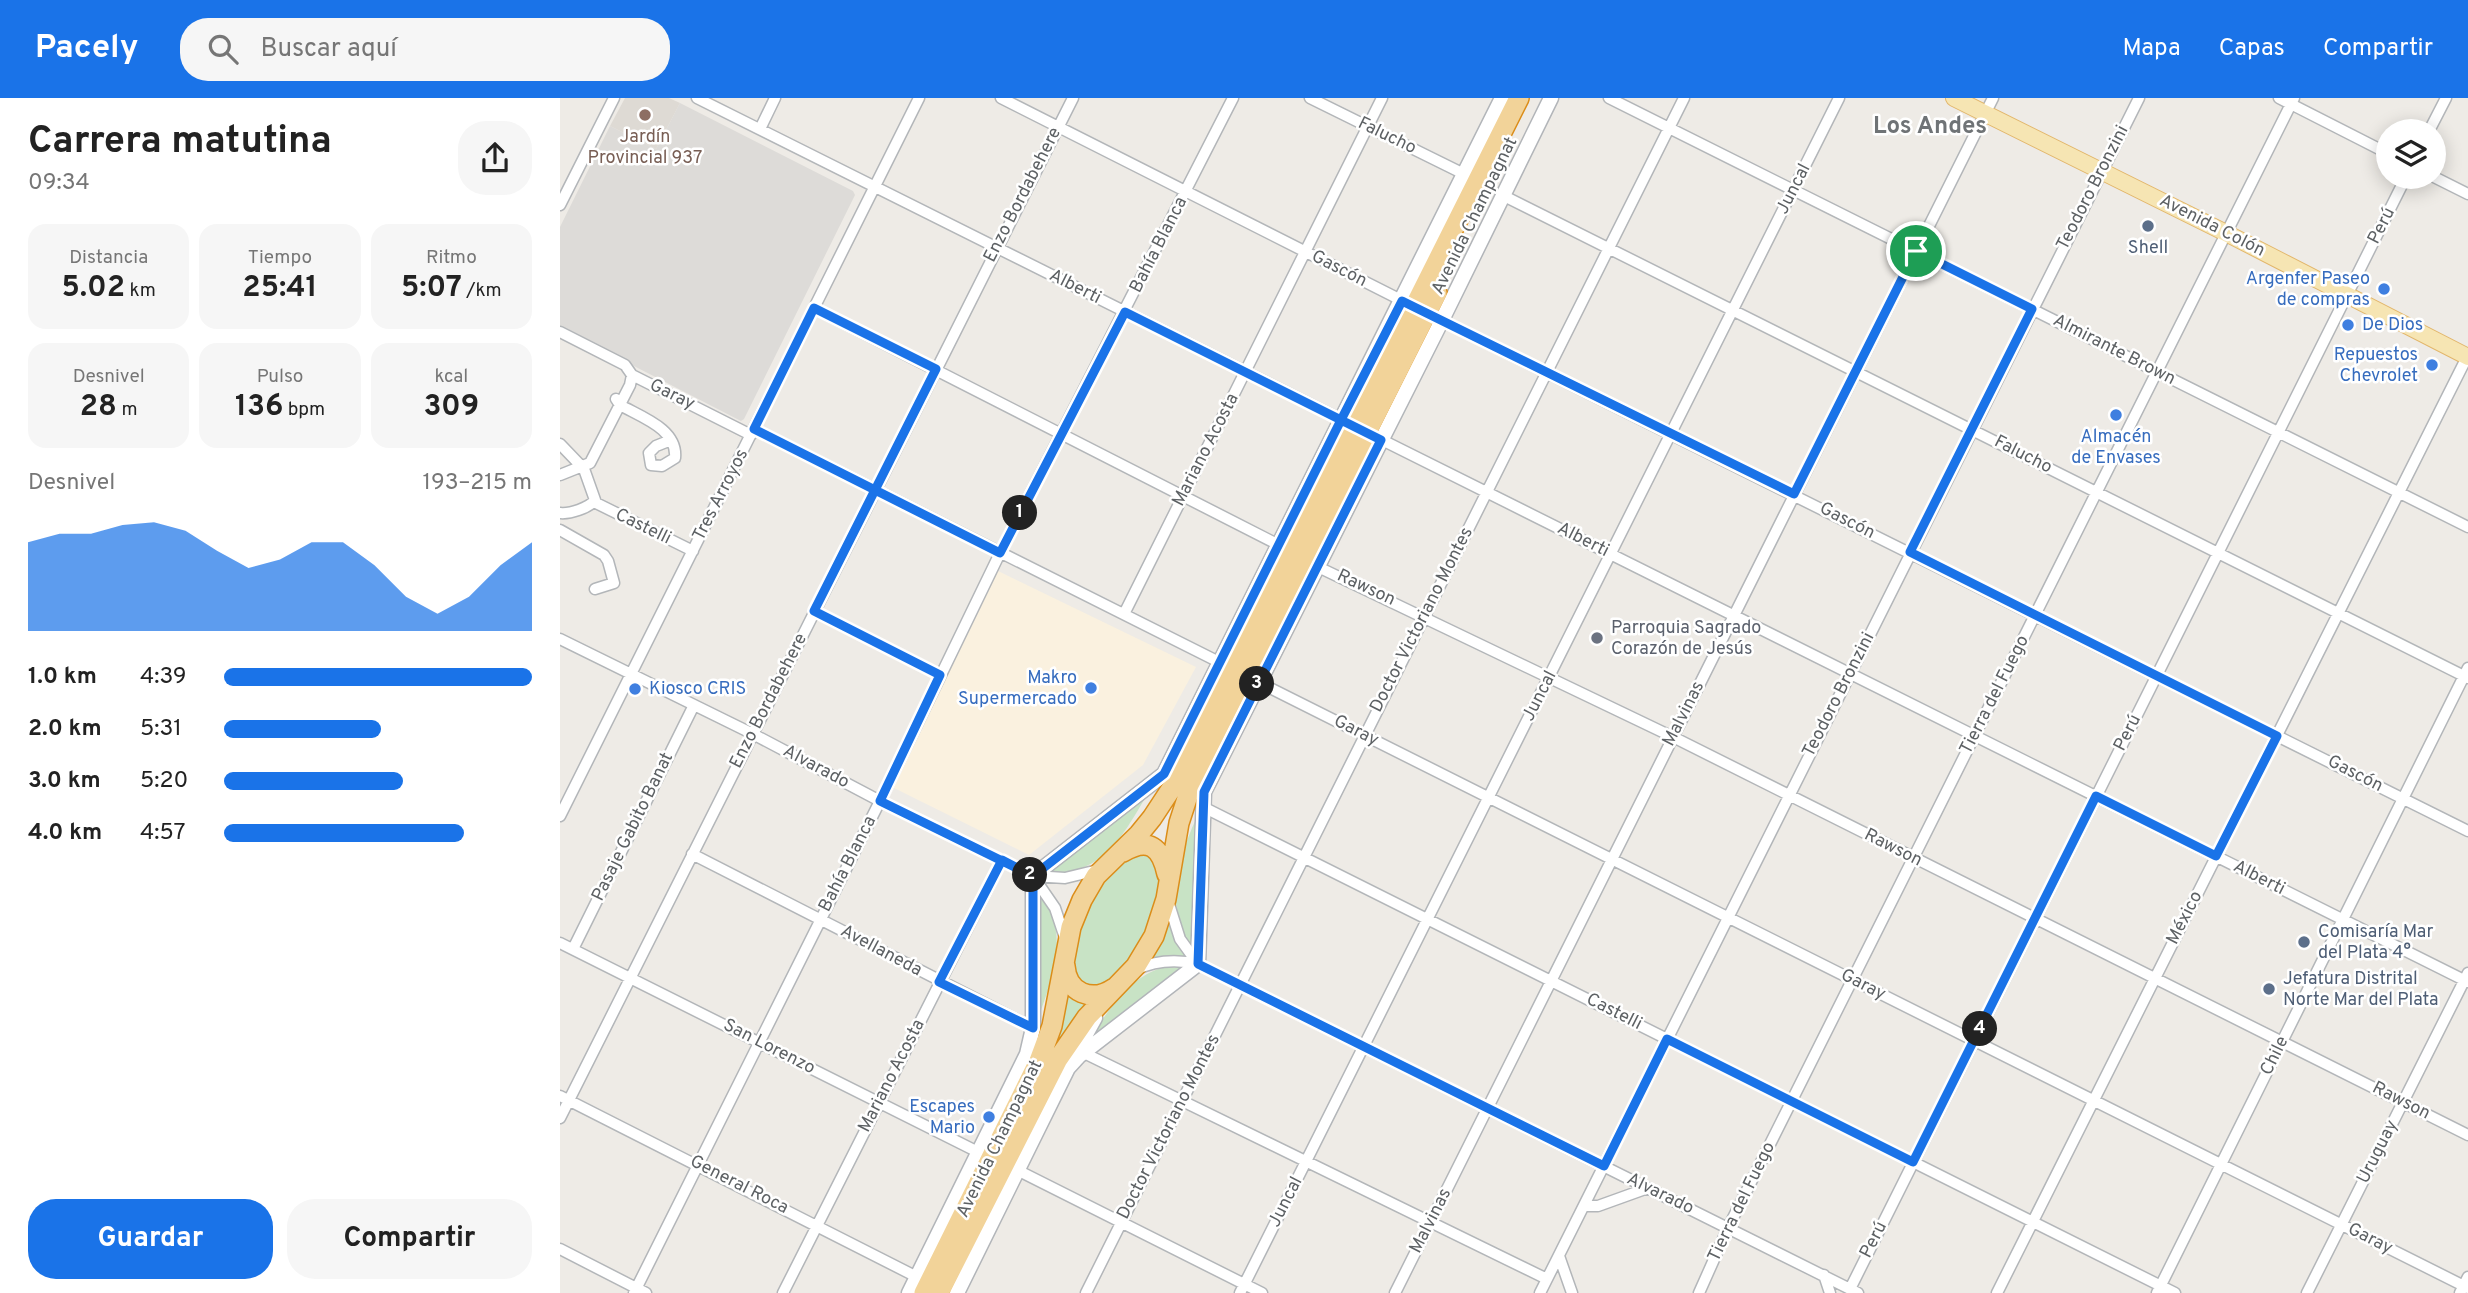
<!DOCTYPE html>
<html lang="es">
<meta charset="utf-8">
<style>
:root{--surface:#fff;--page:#f6f6f6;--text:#222;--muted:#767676;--accent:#1a73e8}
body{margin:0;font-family:Overpass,sans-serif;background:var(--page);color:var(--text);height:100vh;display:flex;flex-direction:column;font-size:26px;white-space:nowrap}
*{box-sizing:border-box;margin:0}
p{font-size:23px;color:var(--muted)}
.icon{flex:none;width:38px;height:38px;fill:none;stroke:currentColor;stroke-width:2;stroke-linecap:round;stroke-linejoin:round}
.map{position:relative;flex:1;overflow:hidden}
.details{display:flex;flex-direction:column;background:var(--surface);width:560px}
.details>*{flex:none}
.buttons{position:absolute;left:1816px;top:21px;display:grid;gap:14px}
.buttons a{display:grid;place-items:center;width:70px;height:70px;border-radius:50%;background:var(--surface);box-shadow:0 4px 18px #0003;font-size:35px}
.pin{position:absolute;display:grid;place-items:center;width:60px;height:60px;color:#fff;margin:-30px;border:4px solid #fff;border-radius:50%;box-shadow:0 2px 7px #0007}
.km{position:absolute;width:35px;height:35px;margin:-18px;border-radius:50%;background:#222;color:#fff;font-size:19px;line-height:35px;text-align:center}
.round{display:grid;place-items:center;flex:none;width:74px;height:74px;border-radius:28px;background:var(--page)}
.head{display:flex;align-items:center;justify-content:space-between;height:119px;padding:0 28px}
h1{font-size:38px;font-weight:700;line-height:52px}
.figures{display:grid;grid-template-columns:repeat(3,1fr);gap:10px;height:119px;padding:7px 28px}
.figures div{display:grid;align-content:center;border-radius:18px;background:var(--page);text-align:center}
.figures b{font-size:30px;font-weight:700}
.figures small{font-size:19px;font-weight:400}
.figures p{font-size:19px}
.chart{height:196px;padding:14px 28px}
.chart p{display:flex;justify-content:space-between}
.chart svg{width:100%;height:126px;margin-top:7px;fill:var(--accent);opacity:.7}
.primary-button{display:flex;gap:14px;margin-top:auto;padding:14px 28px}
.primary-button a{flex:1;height:80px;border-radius:28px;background:var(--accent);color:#fff;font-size:28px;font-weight:700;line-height:80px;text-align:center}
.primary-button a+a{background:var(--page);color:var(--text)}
ul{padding:0 28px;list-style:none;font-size:23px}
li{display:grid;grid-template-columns:112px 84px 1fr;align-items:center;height:52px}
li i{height:18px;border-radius:9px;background:var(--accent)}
header{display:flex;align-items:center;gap:42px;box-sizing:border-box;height:98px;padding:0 35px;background:var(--accent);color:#fff}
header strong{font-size:33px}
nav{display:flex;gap:38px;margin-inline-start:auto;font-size:24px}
.search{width:490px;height:63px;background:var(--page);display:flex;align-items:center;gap:18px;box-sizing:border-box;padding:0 24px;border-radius:28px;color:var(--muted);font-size:26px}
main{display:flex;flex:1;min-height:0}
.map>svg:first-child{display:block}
</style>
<header>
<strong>Pacely</strong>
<div class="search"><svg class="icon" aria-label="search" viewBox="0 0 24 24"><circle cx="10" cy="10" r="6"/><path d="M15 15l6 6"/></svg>Buscar aquí</div>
<nav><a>Mapa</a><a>Capas</a><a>Compartir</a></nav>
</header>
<main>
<section class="details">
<div class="head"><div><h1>Carrera matutina</h1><p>09:34</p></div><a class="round"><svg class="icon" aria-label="share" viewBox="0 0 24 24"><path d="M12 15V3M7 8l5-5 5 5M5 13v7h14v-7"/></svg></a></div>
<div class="figures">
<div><p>Distancia</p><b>5.02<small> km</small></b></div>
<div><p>Tiempo</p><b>25:41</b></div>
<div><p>Ritmo</p><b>5:07<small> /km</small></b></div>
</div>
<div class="figures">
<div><p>Desnivel</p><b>28<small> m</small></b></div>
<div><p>Pulso</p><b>136<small> bpm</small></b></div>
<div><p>kcal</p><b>309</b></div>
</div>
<div class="chart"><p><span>Desnivel</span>193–215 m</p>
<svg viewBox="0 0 160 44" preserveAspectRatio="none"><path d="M0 44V13L10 10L20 10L30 7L40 6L50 9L60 16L70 22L80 19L90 13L100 13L110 21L120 32L130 38L140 32L150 21L160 13V44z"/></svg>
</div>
<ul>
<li><b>1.0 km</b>4:39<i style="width:100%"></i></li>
<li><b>2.0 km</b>5:31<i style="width:51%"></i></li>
<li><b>3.0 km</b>5:20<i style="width:58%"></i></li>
<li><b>4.0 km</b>4:57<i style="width:78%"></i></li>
</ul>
<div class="primary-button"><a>Guardar</a><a>Compartir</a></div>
</section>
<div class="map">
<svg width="1908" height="1195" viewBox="0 0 1908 1195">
<rect width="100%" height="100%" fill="#eeebe6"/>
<path fill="#faf1df" d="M438,473L636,569L583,667L469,757L326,686Z"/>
<path fill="#dddbd8" d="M120,5L293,93L295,97L184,321L181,323L0,230V129L50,28L96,51Z"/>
<path fill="#dedad4" d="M65,0H109L120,5L96,51L50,28Z"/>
<path fill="#c8e3c5" d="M587,697C560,742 543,777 485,775Z
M636,721L634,853C603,816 617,762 636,721Z
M579,752L595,759L601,786L592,828L559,878L536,891L518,884L512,863L516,833L544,779Z
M477,793C513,834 492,881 476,926Z
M607,816L614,838L631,862H588Z
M606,869L627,870L526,948C545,917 568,877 606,869Z
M505,891L533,904L487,958Z"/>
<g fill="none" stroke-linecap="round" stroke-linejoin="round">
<defs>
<path id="street" d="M137,0L786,324
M441,0L845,204
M750,0L904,76
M1049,0L1908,429
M1719,0L1829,56
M200,31L215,0
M1869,33L1886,0
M1874,79L1908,96
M942,97L1908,580
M0,107L54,0
M254,210L717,446
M875,219L1908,733
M0,234L65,267L72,277L191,337
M56,301L60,307C81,319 118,331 115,360L102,368L91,367L89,355L96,348L111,342
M194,331L659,564
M816,339L1908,884
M0,346L24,371L35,402C29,410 10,416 0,415
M0,377L30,365L70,287L72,277
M34,404L133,453
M0,432L44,457L48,463L54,485L35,491
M756,468L1113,639L1908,1037
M254,513L380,577
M564,516L822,0
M0,541L193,636L320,703L473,778L505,780L538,772
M698,584L1908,1190
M643,709L1615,1195
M0,718L359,0
M132,756L473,930
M473,778L495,810L505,840
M608,803L620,841L638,866
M0,845L418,1054
M13,851L134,607
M575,872C596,862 616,861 638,866L1298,1195
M524,955L987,1181
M0,998L357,1179
M0,1020L513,0
M457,1072L702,1195
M1024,1108H1038L1088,1090
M0,1151L86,1195
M999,1158L1012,1195
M1264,1177L1270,1195
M1290,1191L1846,79
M74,1195L320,703L440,455L673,0
M223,1195L442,762
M526,1195L1124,0
M680,1195L1279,0
M835,1195L1433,0
M980,1195L1579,0
M1139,1195L1168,1130L1734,0
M1437,1195L1908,257
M1597,1195L1908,570
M1747,1195L1908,875
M1900,1195L1908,1179"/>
<path id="secondary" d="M513,960L535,920
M349,1195L467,956L473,930V778L604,676L942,0
M397,1195L508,970L519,958L638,866L644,694L882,222L991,0"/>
<path id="primary" d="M1394,0L1666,135L1908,259"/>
<path id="highway" d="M563,754C589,739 601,749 607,776
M505,868C507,895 532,905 554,890
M364,1195L479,963L492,928L511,829L522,802L536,778L579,736L592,720L617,682L959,0
M379,1195L498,961L527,919L576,868L594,838L606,801L619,725L635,676L877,195"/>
</defs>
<use href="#street" stroke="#b3b6b9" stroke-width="13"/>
<use href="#secondary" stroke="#b2b5b9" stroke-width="17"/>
<use href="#primary" stroke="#e2b66b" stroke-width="18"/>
<use href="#highway" stroke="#db8d19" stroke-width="22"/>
<use href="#street" stroke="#fff" stroke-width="10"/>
<use href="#secondary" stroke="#fff" stroke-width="14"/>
<use href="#primary" stroke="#f6e5b3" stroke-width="16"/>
<use href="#highway" stroke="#f2d399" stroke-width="19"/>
</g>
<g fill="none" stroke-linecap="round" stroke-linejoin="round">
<defs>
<path id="route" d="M1356,153L1234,396L842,203L781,322L565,214L440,455L194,331L254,210L376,271L254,513L380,577L320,703L473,778V930L379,884L442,762L473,778L604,676L781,322L821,342L644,694L638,866L1044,1068L1107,941L1353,1064L1536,698L1656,758L1717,638L1350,454L1472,211L1356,153"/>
</defs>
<use href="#route" stroke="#fff" stroke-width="14"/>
<use href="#route" stroke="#1a73e8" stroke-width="9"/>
</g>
<circle fill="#8d6e63" stroke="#fff" stroke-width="2.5" cx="85" cy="17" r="7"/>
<g fill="#5c6f8a" stroke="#fff" stroke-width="2.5">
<circle cx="1588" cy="128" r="7"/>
<circle cx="1744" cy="844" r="7"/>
<circle cx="1709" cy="891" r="7"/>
</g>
<g fill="#3f7fe0" stroke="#fff" stroke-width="2.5">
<circle cx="1824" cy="191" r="7"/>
<circle cx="1788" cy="227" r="7"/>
<circle cx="1872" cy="267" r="7"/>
<circle cx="1556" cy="317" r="7"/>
<circle cx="531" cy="590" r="7"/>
<circle cx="75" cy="591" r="7"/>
<circle cx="429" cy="1019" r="7"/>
</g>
<circle fill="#6b7280" stroke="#fff" stroke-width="2.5" cx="1037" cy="540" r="7"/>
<g text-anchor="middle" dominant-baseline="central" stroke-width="5" stroke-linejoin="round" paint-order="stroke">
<g font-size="18" fill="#5d6164" stroke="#fff">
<text transform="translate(827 38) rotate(26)">Falucho</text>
<text transform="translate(1533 90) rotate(-63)">Teodoro Bronzini</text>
<text transform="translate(1234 91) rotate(-63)">Juncal</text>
<text transform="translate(463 97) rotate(-63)">Enzo Bordabehere</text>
<text transform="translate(915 118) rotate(-64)">Avenida Champagnat</text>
<text transform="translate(1652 128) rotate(27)">Avenida Colón</text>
<text transform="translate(1822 128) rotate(-63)">Perú</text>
<text transform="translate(599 147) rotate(-63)">Bahía Blanca</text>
<text transform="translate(779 171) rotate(27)">Gascón</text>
<text transform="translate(515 189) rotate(27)">Alberti</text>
<text transform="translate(1554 252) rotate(27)">Almirante Brown</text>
<text transform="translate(112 297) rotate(26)">Garay</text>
<text transform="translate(646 352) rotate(-63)">Mariano Acosta</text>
<text transform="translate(1463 357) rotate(27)">Falucho</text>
<text transform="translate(161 397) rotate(-63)">Tres Arroyos</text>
<text transform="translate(1287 423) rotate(27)">Gascón</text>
<text transform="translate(83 429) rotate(26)">Castelli</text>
<text transform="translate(1023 442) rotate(27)">Alberti</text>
<text transform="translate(806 490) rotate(25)">Rawson</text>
<text transform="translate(862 522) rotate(-63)">Doctor Victoriano Montes</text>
<text transform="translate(1279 597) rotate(-63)">Teodoro Bronzini</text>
<text transform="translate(1435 597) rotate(-63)">Tierra del Fuego</text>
<text transform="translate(980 598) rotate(-63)">Juncal</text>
<text transform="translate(209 603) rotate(-63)">Enzo Bordabehere</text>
<text transform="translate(1124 616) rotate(-63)">Malvinas</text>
<text transform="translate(796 633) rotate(27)">Garay</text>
<text transform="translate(1568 635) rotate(-63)">Perú</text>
<text transform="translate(256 669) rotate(28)">Alvarado</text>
<text transform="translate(1795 676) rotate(27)">Gascón</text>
<text transform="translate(73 729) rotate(-64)">Pasaje Gabito Banat</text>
<text transform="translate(1333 750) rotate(27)">Rawson</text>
<text transform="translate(288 766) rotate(-63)">Bahía Blanca</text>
<text transform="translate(1699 780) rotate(27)">Alberti</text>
<text transform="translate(1625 820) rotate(-63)">México</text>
<text transform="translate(321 853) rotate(28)">Avellaneda</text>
<text transform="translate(1303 887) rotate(27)">Garay</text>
<text transform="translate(1054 914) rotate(27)">Castelli</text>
<text transform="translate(209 949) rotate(27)">San Lorenzo</text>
<text transform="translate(1715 958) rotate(-64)">Chile</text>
<text transform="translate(332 978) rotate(-63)">Mariano Acosta</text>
<text transform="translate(1841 1003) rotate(27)">Rawson</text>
<text transform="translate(609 1029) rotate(-63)">Doctor Victoriano Montes</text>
<text transform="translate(440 1041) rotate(-64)">Avenida Champagnat</text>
<text transform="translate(1818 1054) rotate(-63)">Uruguay</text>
<text transform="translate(179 1087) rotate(27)">General Roca</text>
<text transform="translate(1100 1096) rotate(26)">Alvarado</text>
<text transform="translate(726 1104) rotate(-63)">Juncal</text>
<text transform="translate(1182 1104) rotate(-64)">Tierra del Fuego</text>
<text transform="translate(871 1123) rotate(-63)">Malvinas</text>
<text transform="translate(1810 1141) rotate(27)">Garay</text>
<text transform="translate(1314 1142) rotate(-63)">Perú</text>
</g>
<g font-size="18" fill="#785e54" stroke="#fff">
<text x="85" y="39">Jardín<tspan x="85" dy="21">Provincial 937</tspan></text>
</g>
<g font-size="18" fill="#4e5e75" stroke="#fff" text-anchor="start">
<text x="1588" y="150" text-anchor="middle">Shell</text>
<text x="1758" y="834">Comisaría Mar<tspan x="1758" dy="21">del Plata 4°</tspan></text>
<text x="1723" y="881">Jefatura Distrital<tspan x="1723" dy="21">Norte Mar del Plata</tspan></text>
</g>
<g font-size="18" fill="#366cbe" stroke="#fff" text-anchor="end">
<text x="1810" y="181">Argenfer Paseo<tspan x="1810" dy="21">de compras</tspan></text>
<text x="1802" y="227" text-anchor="start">De Dios</text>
<text x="1858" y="257">Repuestos<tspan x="1858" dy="21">Chevrolet</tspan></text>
<text x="1556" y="339" text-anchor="middle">Almacén<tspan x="1556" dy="21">de Envases</tspan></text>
<text x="517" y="580">Makro<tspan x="517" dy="21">Supermercado</tspan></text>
<text x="89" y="591" text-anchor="start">Kiosco CRIS</text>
<text x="415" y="1009">Escapes<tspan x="415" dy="21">Mario</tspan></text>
</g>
<g font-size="18" fill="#5b616d" stroke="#fff" text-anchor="start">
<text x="1051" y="530">Parroquia Sagrado<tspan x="1051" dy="21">Corazón de Jesús</tspan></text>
</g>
<g font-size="24" font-weight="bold" fill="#6f7376" stroke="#fff">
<text x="1370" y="29">Los Andes</text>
</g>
</g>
</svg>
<div class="buttons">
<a><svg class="icon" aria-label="layers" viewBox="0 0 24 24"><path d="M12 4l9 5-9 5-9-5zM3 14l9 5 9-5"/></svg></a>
</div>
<div class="pin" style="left:1356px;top:153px;background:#1e9e55"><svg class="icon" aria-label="arrive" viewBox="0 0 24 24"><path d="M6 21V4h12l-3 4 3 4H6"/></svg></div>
<b class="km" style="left:460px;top:415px">1</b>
<b class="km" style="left:470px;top:777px">2</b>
<b class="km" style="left:697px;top:586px">3</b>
<b class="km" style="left:1420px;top:931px">4</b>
</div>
</main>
